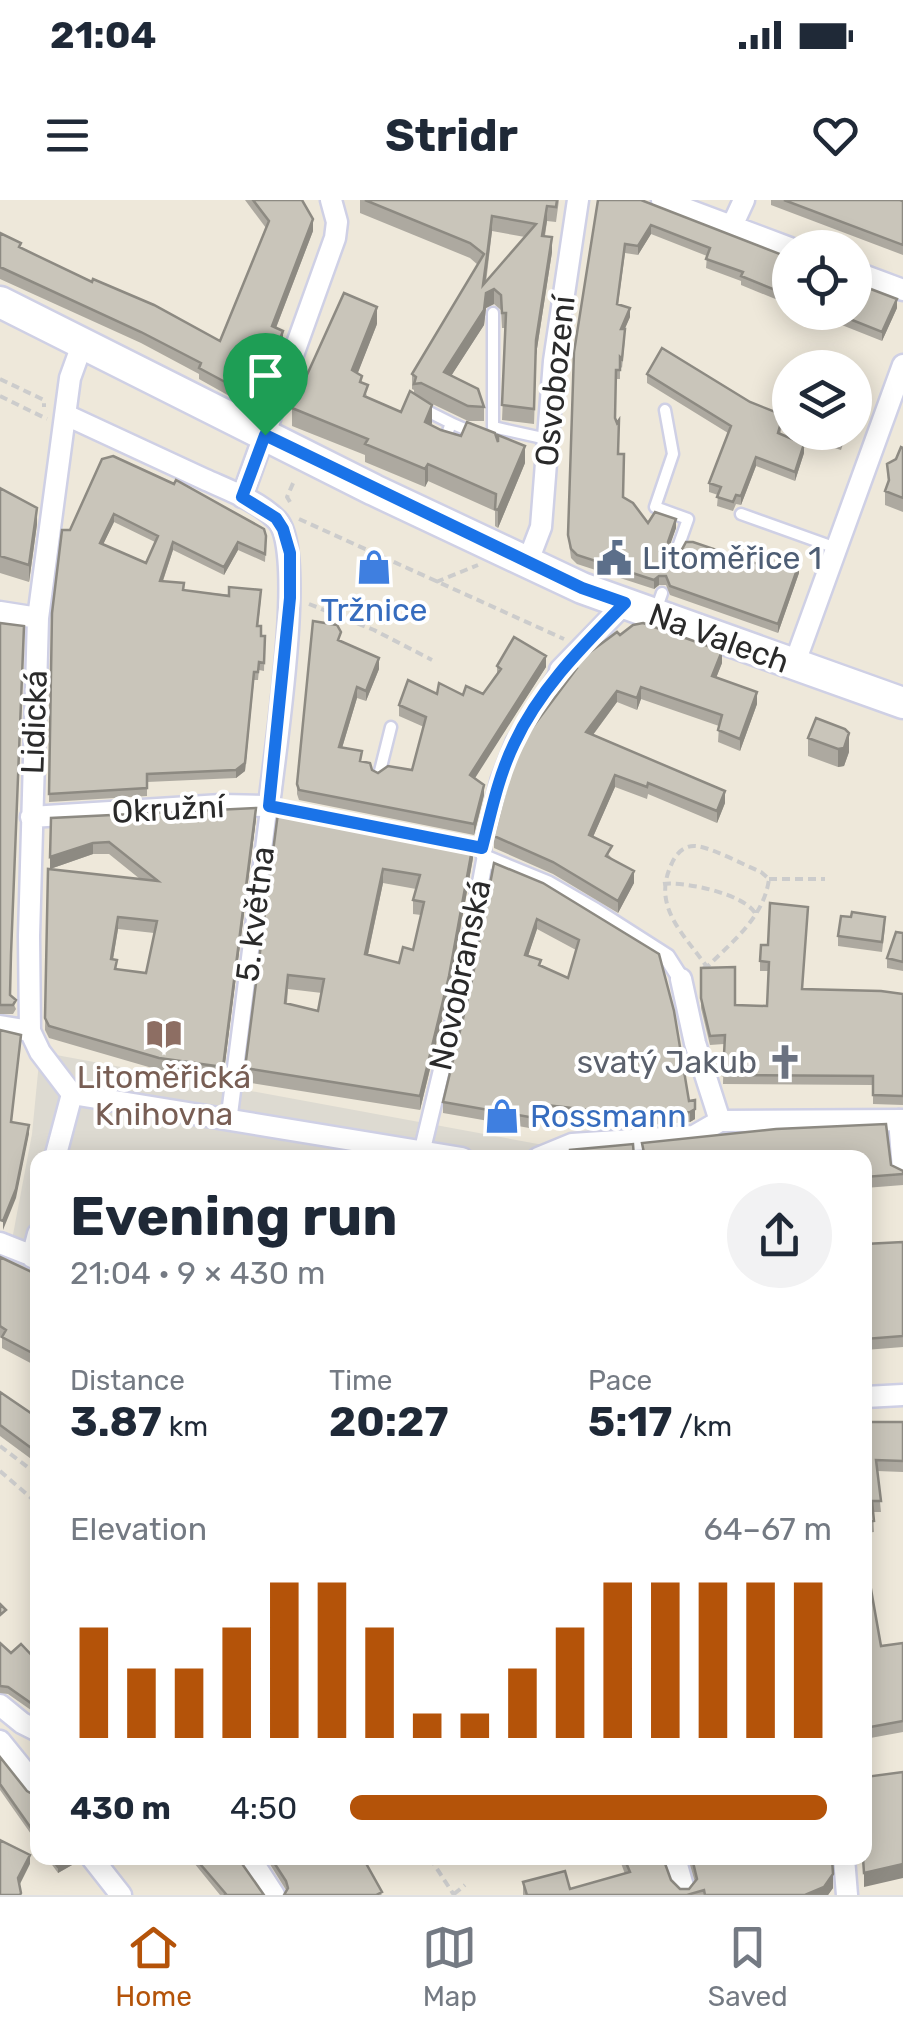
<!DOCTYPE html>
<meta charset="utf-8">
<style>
:root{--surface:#fff;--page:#f2f2f3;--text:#1f2937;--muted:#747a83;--line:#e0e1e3;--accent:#b45309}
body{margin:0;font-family:Rubik,sans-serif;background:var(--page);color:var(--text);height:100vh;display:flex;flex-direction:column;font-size:38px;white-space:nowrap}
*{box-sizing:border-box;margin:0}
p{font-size:32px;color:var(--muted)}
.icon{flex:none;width:55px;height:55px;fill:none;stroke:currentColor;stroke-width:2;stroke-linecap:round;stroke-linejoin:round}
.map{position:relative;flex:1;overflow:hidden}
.sheet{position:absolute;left:30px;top:950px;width:842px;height:715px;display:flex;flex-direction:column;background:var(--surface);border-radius:20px;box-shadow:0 5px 25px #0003}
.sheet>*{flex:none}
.fabs{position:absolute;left:772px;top:30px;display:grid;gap:20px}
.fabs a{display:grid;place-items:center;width:100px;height:100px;border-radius:50%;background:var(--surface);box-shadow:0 5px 25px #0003;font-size:50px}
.pin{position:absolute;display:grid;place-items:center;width:85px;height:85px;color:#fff;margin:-102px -42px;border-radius:50% 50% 50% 0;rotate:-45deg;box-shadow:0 0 10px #0007}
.pin .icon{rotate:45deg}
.round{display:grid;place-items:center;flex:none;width:105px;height:105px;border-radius:52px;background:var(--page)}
.summary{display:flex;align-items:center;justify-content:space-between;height:170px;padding:0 40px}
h1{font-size:55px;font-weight:700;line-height:75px}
.metrics{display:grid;grid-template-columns:repeat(3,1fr);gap:15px;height:170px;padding:10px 40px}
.metrics div{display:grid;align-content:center}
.metrics b{font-size:42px;font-weight:700}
.metrics small{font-size:28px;font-weight:400}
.metrics p{font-size:28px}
.chart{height:280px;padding:20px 40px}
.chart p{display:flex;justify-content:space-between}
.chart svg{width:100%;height:180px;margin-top:10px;stroke:var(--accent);stroke-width:6}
ul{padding:0 40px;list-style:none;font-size:32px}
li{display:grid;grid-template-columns:160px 120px 1fr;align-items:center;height:75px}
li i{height:25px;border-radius:12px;background:var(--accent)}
.status{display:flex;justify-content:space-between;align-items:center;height:70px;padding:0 50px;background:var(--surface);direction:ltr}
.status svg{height:28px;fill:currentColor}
header{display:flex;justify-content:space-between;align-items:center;height:130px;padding:0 40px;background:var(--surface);font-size:45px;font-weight:700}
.menu{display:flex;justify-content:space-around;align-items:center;height:140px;border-top:2px solid var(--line);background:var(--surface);font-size:28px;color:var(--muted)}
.menu a{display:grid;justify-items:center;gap:5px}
.menu .selected{color:var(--accent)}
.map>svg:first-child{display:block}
</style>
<div class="status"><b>21:04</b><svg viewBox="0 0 49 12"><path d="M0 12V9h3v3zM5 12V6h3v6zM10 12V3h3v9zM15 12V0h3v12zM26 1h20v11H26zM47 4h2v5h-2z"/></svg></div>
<header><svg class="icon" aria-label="menu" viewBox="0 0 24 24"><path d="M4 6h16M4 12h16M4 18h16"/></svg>Stridr<svg class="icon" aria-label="heart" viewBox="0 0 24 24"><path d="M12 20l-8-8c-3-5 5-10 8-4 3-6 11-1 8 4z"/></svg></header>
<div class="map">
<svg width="903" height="1695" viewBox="0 0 903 1695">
<rect width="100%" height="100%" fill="#eee8da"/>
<path fill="#dddad1" d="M40,852L565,949V958H38L37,1076L8,1061L32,934Z"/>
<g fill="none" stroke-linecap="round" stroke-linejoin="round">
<defs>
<path id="service" d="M493,113V227L547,239
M421,208L451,223
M665,210L673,254L655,307L688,319L676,353
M445,240L451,223L476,234
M741,314L836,348
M655,413L662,393
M379,575L391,527"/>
<path id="pedestrian" d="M454,643L482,648
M485,658L548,684L595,711L667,757L681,779
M229,918L269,606L275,607
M422,951L460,793L485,658L482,648L499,580L514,542L560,470"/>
<path id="minor" d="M662,0L790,48
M732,26L744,0
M855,72L903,90
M242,297L335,38L337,22L331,0
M528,361L541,327L554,161L578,0
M0,412L38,418
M794,465L903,165
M560,470L625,403
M31,617L221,605L269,606C274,557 307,351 277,320C259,301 228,290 204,279C158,258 112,236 66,215
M681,779L695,843L720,921
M0,826L30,831
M72,894L40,852L30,831L29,736L38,418L70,178L83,142
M72,894L462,958
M899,920L903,969
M55,958L72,894
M538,958L572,944L694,936L720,921L903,920
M0,1043L38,1058
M32,1057L38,1034
M865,1197L903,1195
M0,1505L22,1523L38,1531
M0,1541L38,1588
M92,1658L121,1695
M250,1658L274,1695
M675,1658L684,1690
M844,1658L847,1695"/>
<path id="secondary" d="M0,102L374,290L582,388L903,503"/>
</defs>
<use href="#service" stroke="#cfd0e5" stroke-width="15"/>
<use href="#pedestrian" stroke="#cfd0e5" stroke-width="20"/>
<use href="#minor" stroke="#cfd0e5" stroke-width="25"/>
<use href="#secondary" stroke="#cfd0e5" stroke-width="35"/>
<path stroke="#ccc" stroke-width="4" stroke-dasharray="8 5" stroke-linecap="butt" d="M0,179L44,200V207
M0,196L47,219
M290,302L287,297L294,281
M299,319L564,439
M436,382L478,365
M309,404L374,430L432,460
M769,679H825
M663,684C684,681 744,694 755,713
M703,768L707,767C733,741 764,717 769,679L761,672C744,665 713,648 696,646C684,645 676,654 672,663C651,706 683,733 707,767
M0,1246L38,1275
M0,1271L38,1304
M430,1658L454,1695
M473,1658L475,1661
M454,1694L465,1685"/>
<use href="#service" stroke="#fff" stroke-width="10"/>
<use href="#pedestrian" stroke="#fff" stroke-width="15"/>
<use href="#minor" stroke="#fff" stroke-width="20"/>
<use href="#secondary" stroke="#fff" stroke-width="30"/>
</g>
<path fill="#ada9a0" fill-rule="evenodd" d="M245,0H302L313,31L276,128L283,142L279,153L267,151L249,199L240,202L199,179V174L141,143L0,79V33L21,48L220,141L266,28Z
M360,0H559L556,22L547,21L545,36L552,52L536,155L534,224L502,220L506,128H502L501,110L494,104L486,108L484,125L451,176L484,207V221H468L420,198L432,223L431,225L441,230L461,236L498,242L525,263L498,328L495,326V311L428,281L425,287L365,262V255L292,226V208L377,124L357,174L368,198L401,212L414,194V190L412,189V174L478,65L470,58L360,13ZM492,31L525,37L486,83Z
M598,0L790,58V105L741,85V81L706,68L707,56L651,34L638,55L625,53L618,104L630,117L624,129L625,138L622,168L620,166V179H616L615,218L623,298L648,323L676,328L669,346L672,352L799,373L778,433L670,395L666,385H659L654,389L577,364L571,358L568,335Z
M771,0H900L903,1V55L771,5Z
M897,108L882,141L809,112H855Z
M647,174L783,224L780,234L804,253L795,281L756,266L741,305L736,304L733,311L717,306L718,295L709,292V283L728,233L647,183Z
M847,232L841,250L825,245V240Z
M903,248V312L885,305V291L888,283L887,264L896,259Z
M174,284L266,344L265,362L238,350L224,375L173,350L163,381L183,390L261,398L258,426L261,436H265L264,471L259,470L258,480H254L245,571L236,578L147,582V596L49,602L52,413L70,330ZM114,322L155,342L146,363L103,344Z
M0,288L37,324L29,382L0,373Z
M0,423L11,763L10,796L16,809L13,814H0Z
M620,435L722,463L716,478L757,504L740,551L718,542L719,526L641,499L637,510L617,502L593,535L725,603L717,623L648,594L647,599L615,587L593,637L634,683L618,713L553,674L494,648V636L574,472V464Z
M341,441L379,469L366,501L357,498L342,548L378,573L412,570L424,527L399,516V505L437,494H483L497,474V466L546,467L474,578L484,595L474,635L299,600L297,594V584Z
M808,538L849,552L844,566L838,567L808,556Z
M279,605L473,658L449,791L420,910L245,882V868ZM383,683L416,689L413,700V714L421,715L413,750L399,763L368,755ZM288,789L322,793L318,811L287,803Z
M51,618L256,619L223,879L159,870L49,838L45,830L48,669L140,679L109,654H93L50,669ZM118,729L154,733L146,773L117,769L113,759Z
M543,683L689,901L695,919L690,922L634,926L536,915L535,929L443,913V902ZM537,729L576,750L568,778L541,765L528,756Z
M885,727L882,752L838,746V736Z
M903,733V771L887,768V758Z
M768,745L803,789L903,794V905L873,904V885L723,884L724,844L710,845L701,808V768L735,805L767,806L768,771H760V761Z
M886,924L891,965L903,971V985L865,988V958H643L642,954V943L776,929Z
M903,1042V1147L865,1150V1044Z
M0,1057L38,1075V1167L2,1148V1138L0,1137Z
M0,1192L38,1218V1264L0,1236Z
M865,1222H903V1272L877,1271L881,1312H873L874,1332L865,1333Z
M865,1371L881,1446L903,1443V1532L865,1539Z
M0,1443L11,1453L38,1462V1515L8,1494L0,1493Z
M0,1557L27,1591L34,1595H38V1644L0,1590Z
M47,1658H79V1661L58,1673Z
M190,1658H238L264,1695H220Z
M266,1658H355L382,1695L286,1690Z
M619,1658H663L671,1680L680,1689H689L695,1682L688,1658H832L833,1688L828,1695H523V1682L570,1689L625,1674Z"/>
<path fill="#8d8a82" d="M547,6V21L542,50V36Z
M492,16V31L483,100V85Z
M313,19V31L272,138V126Z
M651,25V34L638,55V46Z
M552,37V52L536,155L534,224L536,140Z
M494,89V104L486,108L484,125L444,187V172L486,93Z
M897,99V108L882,141V132Z
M377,107V124L352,188V170Z
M630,108V117L621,138V129Z
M283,131V142L279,153V142Z
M267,139V151L249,199L240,202V190Z
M432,205V223L425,239V222Z
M804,244V253L795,281V272Z
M525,246V263L498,328V310Z
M756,257V266L741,305V296Z
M428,264V281L425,287V269Z
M37,308V324L29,382V365Z
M114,314V322L100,351V343Z
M676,319V328L668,351V342Z
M173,342V350L160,389V381Z
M238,342V350L224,375V367Z
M799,364V373L778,433V424Z
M659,376V385L654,389V380Z
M722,451V463L712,488V476Z
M546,456V467L470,586V575Z
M379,458V469L366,501V491Z
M254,472L245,571L236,578V570Z
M357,487V498L339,558V547Z
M641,487V499L637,510V498Z
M617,491V502L586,544V532Z
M757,492V504L740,551V539Z
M849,533V552L844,566L838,567V549Z
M615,575V587L589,646V635Z
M484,585V595L474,635V624Z
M725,591V603L717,623V611Z
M256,608V619L223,879V867Z
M93,643V654L50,669V657Z
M473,644V658L449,791L420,910V896Z
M383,669V683L365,768V754Z
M634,671V683L618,713V701Z
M118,717V729L111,771V759Z
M537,719V729L525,765V755Z
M695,909V919L690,922V912Z
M29,925V934L16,998L3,1030V1021Z
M30,1655V1664L18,1688V1678Z
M75,1658H79V1661L58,1673V1667Z
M903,1664V1678L864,1687V1673Z
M833,1674V1688L828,1695H805Z"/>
<path fill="#c9c5ba" stroke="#8d8a82" stroke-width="2.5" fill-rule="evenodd" d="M253,0H302L313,19L272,126L283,131L279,142L267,139L249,187L240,190L199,168L201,163L141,132L0,67V33L21,43L19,47L92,82L93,79L154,105L220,141L269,21Z
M365,0H557L556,7L547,6L542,36L552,37L536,140L534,209L502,205L506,113H502L501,95L494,89L486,93L484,110L444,172L478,189L484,207L468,206L421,183L414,184L416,177L412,174L484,54L470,43ZM492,16L536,24L483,85L488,48Z
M598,0H641L790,58V96L741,76L743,72L706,59L710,48L651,25L638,46L625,44L617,104L630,108L621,129H625L622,159L620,157V170H616L615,218L617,223L619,220L618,254H624L623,297L633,303L648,323L655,312L676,319L668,342L672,352L681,351L686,342H693L764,366L769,353L799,364L778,424L670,386L666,376H659L654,380L577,355L571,349L568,335L574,152Z
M784,0H900L903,1V45Z
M855,83L897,99L882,132L832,112H855Z
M344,93L377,107L352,170L362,176L360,182L368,185L364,196L401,212L410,191L432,205L425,222L441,230L461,236L467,222L495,233L498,242V235L525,246L498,310L495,309L496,294L428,264L425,269L365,244L368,239L292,208Z
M662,148L750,202L783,215L778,233L804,244L795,272L756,257L741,296L736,295L733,302L717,297L721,287L709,283L731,226L647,174Z
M827,232H845L841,245L825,240Z
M901,247L903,248V298L885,291L889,280L887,264L896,259Z
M113,256L174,284L176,280L264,329L266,336L265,354L238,342L224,367L173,342L160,381L184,383L183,390L229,396V387L261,390L257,426H261V436H265L264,463L259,462L258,472H254L245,563L236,570L147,574V588L49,594L52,413L62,330H70L102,259ZM114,314L158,336L146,363L100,343Z
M0,288L37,308L29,365L0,356Z
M313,421L337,425L341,432L338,440L379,458L366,491L357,487L339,547L362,551L360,561L370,563L372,570L378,573L388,566L412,570L426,517L399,505L408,480L437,494L439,483L463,495L466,486L483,494L501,469L497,466L514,437L546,456L470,575L484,585L474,624L299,590L297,584Z
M0,423L24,426L11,754L10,795L16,800L13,805H0Z
M643,423L722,451L712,476L757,492L740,539L718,530L722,515L641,487L637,498L617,491L586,532L725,591L717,611L648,583L647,587L615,575L589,635L612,646L606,656L634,671L618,701L553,662L494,636L510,572L520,544L577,468L574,464L617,432L620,435L633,425Z
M816,518L845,529L849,533L844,548L838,549L808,538Z
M279,605L473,644L449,776L420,896L245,868ZM383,669L420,675L413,700L424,702L413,750L403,747L399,763L365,754ZM288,775L324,779L318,811L285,803Z
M256,608L223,867L159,858L49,826L45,818L48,669L158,681L109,642L93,643L50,657L51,618ZM118,717L157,721L146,773L115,769L117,760L111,759Z
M494,663L543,683L659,754L674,811L689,901L695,900V909L690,912L634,915L536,904L535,918L443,902L471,785ZM537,719L579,740L568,778L539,765L541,760L525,755Z
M770,703L808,707L802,789L881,791L903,794V896L873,895V876L723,875L725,835L710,836L701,798V768L735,767V805L767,806L769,762L760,761L761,745H768Z
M852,712L885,717L882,742L838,736L841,716L851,717Z
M896,732L903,733V762L887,758Z
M0,830L21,835L11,922L29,925L16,989L3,1021L0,1020Z
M886,924L891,965L903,971V974L865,977V958H645L642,943L776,929Z
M633,944L634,958H570V950Z
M903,1042V1136L865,1139V1044Z
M0,1057L38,1075V1156L2,1137L6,1130L0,1126Z
M0,1192L38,1218V1253L0,1225Z
M865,1222H903V1261L876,1260L881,1301H872L874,1321L865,1322Z
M865,1371L869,1378L881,1446L903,1443V1521L865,1528Z
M0,1404L6,1410L0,1415Z
M0,1443L11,1453L21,1444L38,1462V1508L8,1487L0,1486Z
M0,1557L27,1591L34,1595H38V1638L0,1584Z
M903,1572V1664L864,1673L863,1658H865V1577Z
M0,1640L30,1655L18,1678L21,1693L20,1695H0Z
M51,1658H75L58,1667Z
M195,1658H238L264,1695H224L226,1694Z
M271,1658H355L358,1661L363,1658L382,1692L376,1695H284L288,1688L286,1681Z
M624,1658H663L671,1680L680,1689H689L697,1679L692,1658H832L833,1674L824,1687L805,1695H705L704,1690L687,1695H527L523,1682L565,1671L570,1689L630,1672Z"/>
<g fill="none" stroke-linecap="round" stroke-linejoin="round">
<defs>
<path id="route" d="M265,235L582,388L625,403C583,446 540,488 514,544C498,577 491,613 482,648L269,606L290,398V353L283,329L276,318L242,297Z"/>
</defs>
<use href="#route" stroke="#fff" stroke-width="20"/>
<use href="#route" stroke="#1a73e8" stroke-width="12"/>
</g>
<defs>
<symbol id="civic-bare" viewBox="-9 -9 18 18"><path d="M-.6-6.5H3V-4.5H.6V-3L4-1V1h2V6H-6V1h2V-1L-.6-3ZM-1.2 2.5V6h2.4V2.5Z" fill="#5c6f8a" stroke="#fff" stroke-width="2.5" paint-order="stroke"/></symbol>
<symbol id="shop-bare" viewBox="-9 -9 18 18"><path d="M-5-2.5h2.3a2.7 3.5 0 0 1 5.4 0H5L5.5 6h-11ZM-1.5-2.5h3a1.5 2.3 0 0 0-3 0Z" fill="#3f7fe0" stroke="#fff" stroke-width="2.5" paint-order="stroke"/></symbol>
<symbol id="library-bare" viewBox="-9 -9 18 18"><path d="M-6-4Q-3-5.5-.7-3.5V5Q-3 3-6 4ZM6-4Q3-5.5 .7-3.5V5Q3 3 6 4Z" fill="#8d6e63" stroke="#fff" stroke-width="2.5" paint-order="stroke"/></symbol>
<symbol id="church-bare" viewBox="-9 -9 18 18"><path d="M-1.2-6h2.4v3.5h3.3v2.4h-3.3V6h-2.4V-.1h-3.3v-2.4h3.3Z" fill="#6b7280" stroke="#fff" stroke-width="2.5" paint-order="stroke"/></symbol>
</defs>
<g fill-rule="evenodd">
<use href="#civic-bare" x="589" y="333" width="50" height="50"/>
<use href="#shop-bare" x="349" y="342" width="50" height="50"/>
<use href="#library-bare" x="139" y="809" width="50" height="50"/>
<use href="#church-bare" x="760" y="837" width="50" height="50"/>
<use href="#shop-bare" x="477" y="891" width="50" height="50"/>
</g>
<g text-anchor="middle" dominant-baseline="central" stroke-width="8" stroke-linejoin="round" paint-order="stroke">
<g font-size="32" fill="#2a2a2a" stroke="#fff">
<text transform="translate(555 181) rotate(-84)">Osvobození</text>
<text transform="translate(719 438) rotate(20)">Na Valech</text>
<text transform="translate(34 522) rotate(-88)">Lidická</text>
<text transform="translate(168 609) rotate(-3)">Okružní</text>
<text transform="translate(255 714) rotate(-83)">5. května</text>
<text transform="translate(460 775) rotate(-78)">Novobranská</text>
</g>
<g font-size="32" fill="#4e5e75" stroke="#fff" text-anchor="start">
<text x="642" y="358">Litoměřice 1</text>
</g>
<g font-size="32" fill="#366cbe" stroke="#fff">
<text x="374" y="410">Tržnice</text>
<text x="530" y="916" text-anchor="start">Rossmann</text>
</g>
<g font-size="32" fill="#5b616d" stroke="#fff" text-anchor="end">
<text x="757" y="862">svatý Jakub</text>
</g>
<g font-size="32" fill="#785e54" stroke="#fff">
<text x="164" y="877">Litoměřická<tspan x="164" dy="37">Knihovna</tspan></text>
</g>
</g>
</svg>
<div class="fabs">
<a><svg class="icon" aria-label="locate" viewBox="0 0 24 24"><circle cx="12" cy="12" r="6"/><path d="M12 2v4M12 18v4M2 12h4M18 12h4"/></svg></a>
<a><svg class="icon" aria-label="layers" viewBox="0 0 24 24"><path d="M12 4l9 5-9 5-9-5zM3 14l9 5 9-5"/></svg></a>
</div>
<div class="pin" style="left:265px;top:235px;background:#1e9e55"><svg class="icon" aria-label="arrive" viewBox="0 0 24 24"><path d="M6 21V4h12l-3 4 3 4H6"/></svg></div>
<section class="sheet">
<div class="summary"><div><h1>Evening run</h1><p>21:04 · 9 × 430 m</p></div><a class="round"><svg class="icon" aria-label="share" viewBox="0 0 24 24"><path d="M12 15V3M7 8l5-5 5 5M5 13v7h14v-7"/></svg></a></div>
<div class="metrics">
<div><p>Distance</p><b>3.87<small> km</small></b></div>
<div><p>Time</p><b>20:27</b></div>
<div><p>Pace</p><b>5:17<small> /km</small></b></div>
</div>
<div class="chart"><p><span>Elevation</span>64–67 m</p>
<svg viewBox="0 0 160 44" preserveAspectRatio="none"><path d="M5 44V17M15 44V27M25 44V27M35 44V17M45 44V6M55 44V6M65 44V17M75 44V38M85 44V38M95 44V27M105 44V17M115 44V6M125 44V6M135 44V6M145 44V6M155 44V6"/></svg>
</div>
<ul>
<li><b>430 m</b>4:50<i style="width:99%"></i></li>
</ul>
</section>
</div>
<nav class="menu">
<a class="selected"><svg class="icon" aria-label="home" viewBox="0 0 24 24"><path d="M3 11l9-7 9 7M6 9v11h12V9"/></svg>Home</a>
<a><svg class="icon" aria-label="map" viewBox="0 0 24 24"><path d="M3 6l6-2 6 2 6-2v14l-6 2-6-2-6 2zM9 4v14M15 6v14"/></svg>Map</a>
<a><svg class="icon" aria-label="saved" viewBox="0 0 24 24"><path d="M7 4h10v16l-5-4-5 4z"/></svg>Saved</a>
</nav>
